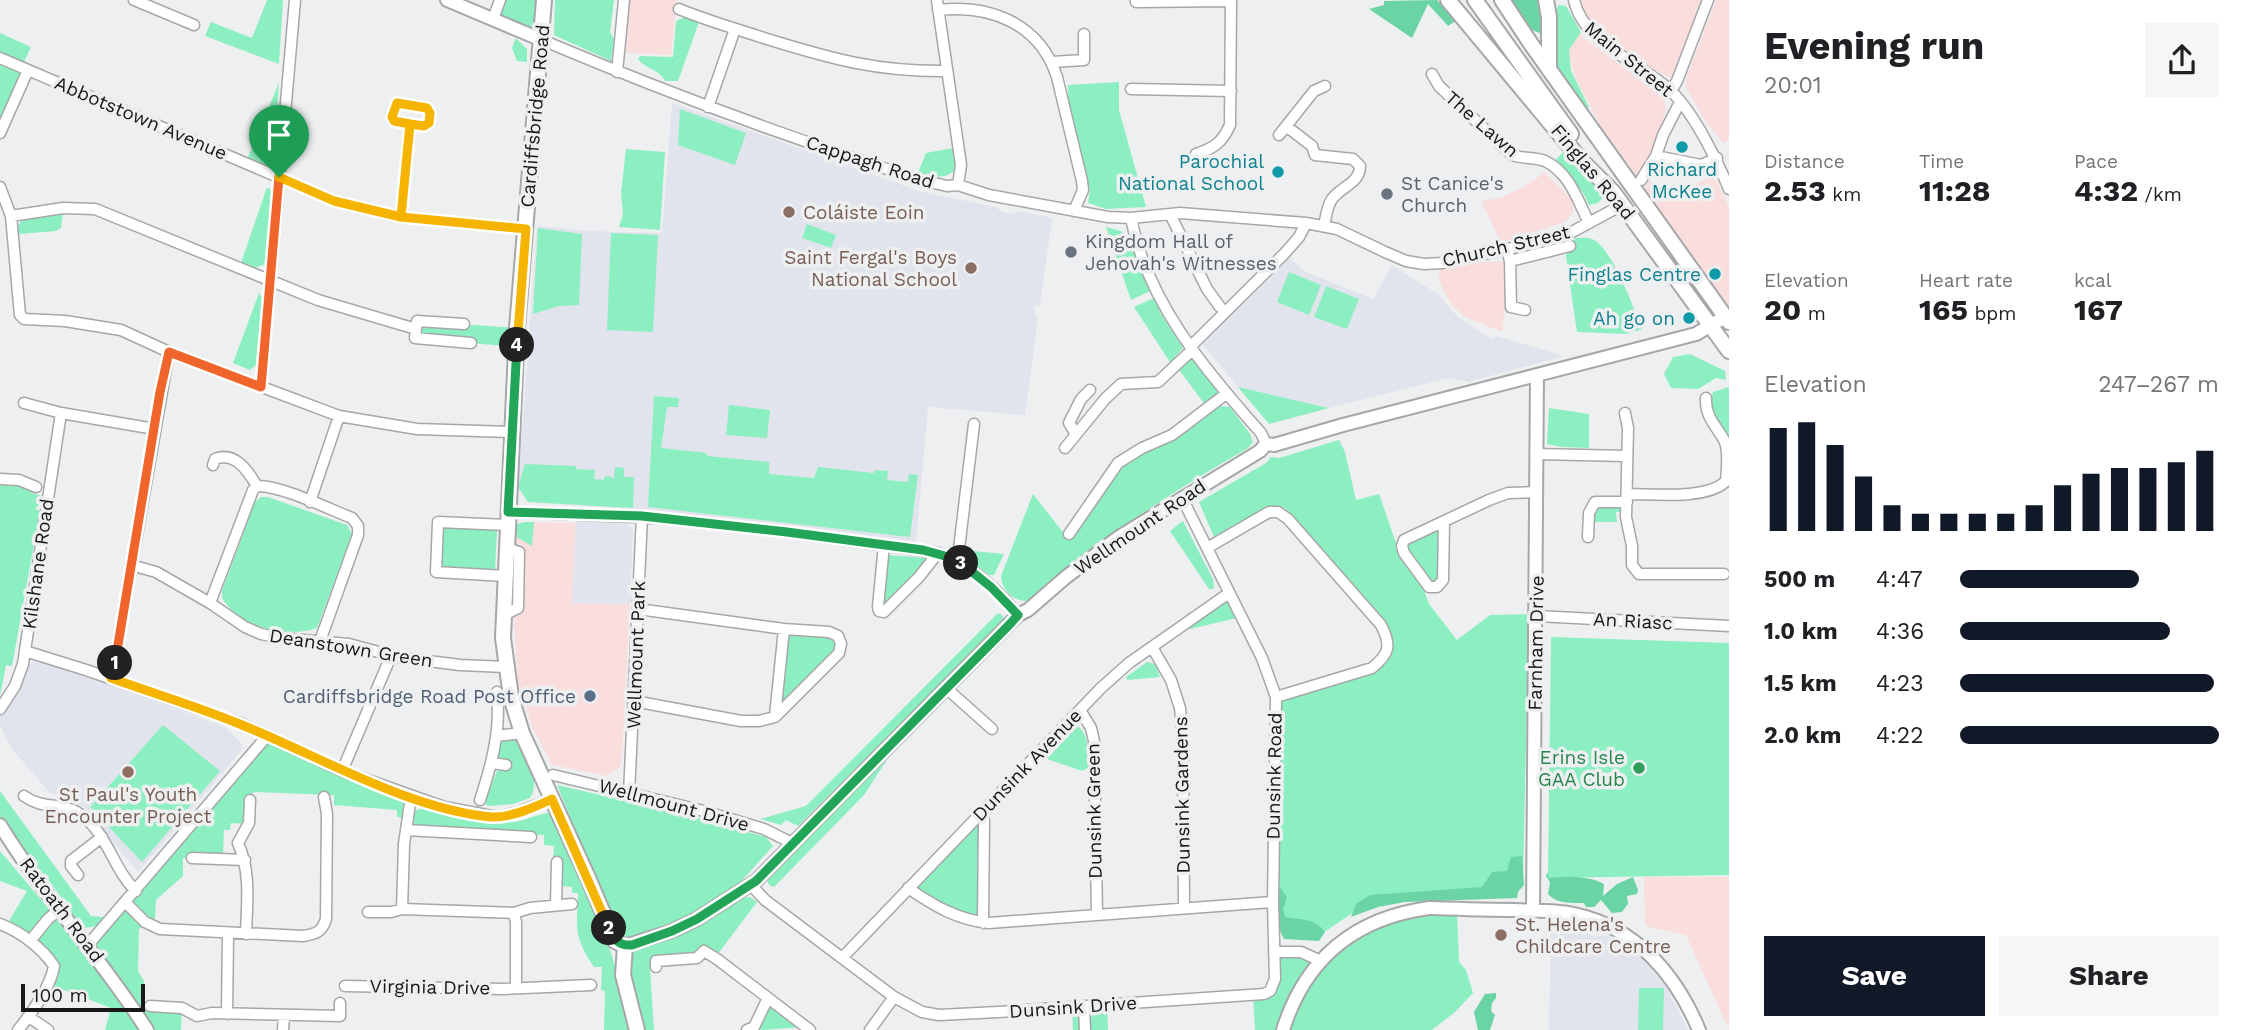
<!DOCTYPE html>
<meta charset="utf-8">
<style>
:root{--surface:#fff;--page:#f6f6f6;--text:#202124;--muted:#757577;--accent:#111827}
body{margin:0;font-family:"Work Sans",sans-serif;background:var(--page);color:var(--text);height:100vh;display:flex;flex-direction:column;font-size:26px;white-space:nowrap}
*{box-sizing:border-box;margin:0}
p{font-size:23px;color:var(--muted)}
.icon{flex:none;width:38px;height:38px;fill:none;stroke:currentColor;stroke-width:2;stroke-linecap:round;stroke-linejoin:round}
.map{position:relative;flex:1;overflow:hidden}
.panel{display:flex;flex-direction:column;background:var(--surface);width:525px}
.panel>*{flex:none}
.scale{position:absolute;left:21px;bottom:18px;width:124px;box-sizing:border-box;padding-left:7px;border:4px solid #181818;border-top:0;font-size:19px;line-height:24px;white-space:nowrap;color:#181818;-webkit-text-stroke:5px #eeeff0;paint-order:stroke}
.pin{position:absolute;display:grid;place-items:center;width:60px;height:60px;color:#fff;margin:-72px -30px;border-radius:50% 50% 50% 0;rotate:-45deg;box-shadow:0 0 7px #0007}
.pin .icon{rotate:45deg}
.km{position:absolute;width:35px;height:35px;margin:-18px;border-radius:50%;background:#222;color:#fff;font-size:19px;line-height:35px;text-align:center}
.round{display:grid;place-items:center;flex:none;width:74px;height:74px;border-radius:0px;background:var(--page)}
.overview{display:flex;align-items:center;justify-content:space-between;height:119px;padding:0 35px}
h1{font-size:38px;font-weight:700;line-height:52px}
.stats{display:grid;grid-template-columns:repeat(3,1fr);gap:10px;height:119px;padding:7px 35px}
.stats div{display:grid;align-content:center}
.stats b{font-size:30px;font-weight:700}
.stats small{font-size:19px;font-weight:400}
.stats p{font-size:19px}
.chart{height:196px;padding:14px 35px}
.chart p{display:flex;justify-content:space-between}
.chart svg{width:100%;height:126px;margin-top:7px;stroke:var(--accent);stroke-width:6}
.primary-button{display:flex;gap:14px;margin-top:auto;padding:14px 35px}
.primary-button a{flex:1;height:80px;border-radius:0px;background:var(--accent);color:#fff;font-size:28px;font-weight:700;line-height:80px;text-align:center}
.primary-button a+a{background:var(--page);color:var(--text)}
ul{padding:0 35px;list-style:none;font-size:23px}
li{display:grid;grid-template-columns:112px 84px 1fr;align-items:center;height:52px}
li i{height:18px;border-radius:9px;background:var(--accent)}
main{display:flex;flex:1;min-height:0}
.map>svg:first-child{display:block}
</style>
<main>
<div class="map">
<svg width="1729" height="1030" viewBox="0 0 1729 1030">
<rect width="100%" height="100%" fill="#eeeff0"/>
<path fill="#f9dedd" d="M620,0H677L671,55L615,52Z
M1581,0H1704L1677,76L1672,79L1640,62L1595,31L1582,10Z
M1716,0H1729V139L1724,144L1706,122L1685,86L1687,76Z
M1579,34L1664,98L1666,111L1648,163L1638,178L1601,127L1576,79L1567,50Z
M1545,172L1571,199L1574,211L1565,222L1501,243L1481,201L1500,198L1524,187Z
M1714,175L1729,207V307L1690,256L1644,188L1649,181L1669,191L1676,187L1687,185L1688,187Z
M1506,261L1507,290L1502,332L1465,317L1452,305L1441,285L1438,273L1440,269L1469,263Z
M525,522L576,523L572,603L630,604L622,757L620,767L607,776L552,765L532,727L518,683L514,622L515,533L517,524Z
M1644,877H1729V1030L1686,935L1645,926Z"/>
<path fill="#e1e4ec" d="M672,103L922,192L996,207L1002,212L1012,214L1021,211L1052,218L1040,305L1035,306V314L1038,317L1025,415L928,407L916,543L644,510L528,502L518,488L537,226L589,231L662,233Z
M1288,257L1306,272L1373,299L1392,265L1439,295L1458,317L1491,339L1497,336L1564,356L1468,382L1449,378L1329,408L1238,387L1201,342L1273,274Z
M579,521L626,523L633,529L630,604L572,603L576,523Z
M38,660L225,727L242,744L241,751L138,872L84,807L74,803L75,799L50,793L12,749L0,726V716L16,697L29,665Z
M1558,924L1587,928L1591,935L1596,937L1605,934L1643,959L1666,987L1688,1030H1549L1551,935L1553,925Z"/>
<path fill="#8cefc1" d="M267,0H283L279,64L205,36L211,22L252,38Z
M501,0H544L541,40L494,19Z
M555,0H614L610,32L614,39L611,61L554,35Z
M1559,5L1566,6L1581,32L1569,50L1571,71L1589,107L1583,110L1555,70V11Z
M685,17L699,22L678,81H665C659,69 645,69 638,59L640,56L673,57L676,21Z
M0,33L31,47L22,66L28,69L0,134Z
M516,38L527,49V62L517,61L512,48Z
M1119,82V110L1146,207L1106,209L1088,203L1090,190L1069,117L1068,85Z
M279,83L274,160L271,165L266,166L246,162Z
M680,109L746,133L735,165L678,145Z
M953,148L957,168C946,181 932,176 918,173L926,153Z
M626,149L665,152L660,230L619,227L623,214L621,193Z
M1565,150L1606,194L1598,203L1589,205C1582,186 1568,176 1552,164Z
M267,187L271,190L266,264L254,268L241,263Z
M63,213L61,228L56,231L19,234L18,226L22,220Z
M807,224L836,235L831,248L802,238Z
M1106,227L1121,231L1129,239L1150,291L1131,300Z
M538,228L582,234L579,305L559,306L533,314Z
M611,233L658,235L653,332L607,330Z
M1576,238C1581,238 1587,237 1592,239C1612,247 1634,309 1642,329L1627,334L1577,332L1566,256L1568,247Z
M1289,272L1321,285L1309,315L1277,302Z
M1326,286L1359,299L1347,329L1314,317Z
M259,293L262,298L256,365L250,370L233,363Z
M1154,298L1161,314L1183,348L1170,362L1134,307Z
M417,321L517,328L516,347L415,338Z
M1192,350L1226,394L1206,406L1177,367Z
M1690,354L1725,371L1726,380L1716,378L1698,389L1671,388L1664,374L1673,357Z
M1238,387L1329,408L1269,424Z
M1729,387V442L1708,409L1713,392Z
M654,396L679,398L678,407H667L661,448L707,453V456L769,462V474L814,478L818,467L874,473L875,470L888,471L887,480L908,482L909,474L918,475L910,537L648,507Z
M729,405L770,410L767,438L726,435Z
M1220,406L1230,407L1250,434L1253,442L1248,448C1169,493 1095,543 1027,601C1012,601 1002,590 1001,576L1033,494L1069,540L1119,471L1141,452L1174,440Z
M1549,408L1589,414V448L1561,447L1547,444Z
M1339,440L1345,452L1356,500L1379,494L1402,560L1422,585L1429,604L1457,640L1490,615L1533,614L1527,694L1523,881L1515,891C1466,890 1416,886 1370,904C1353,911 1339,923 1324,932L1286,925L1281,913L1278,890L1280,702L1374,673C1393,656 1395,647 1383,623L1285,508L1267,507L1214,537L1199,502L1266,463L1271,457L1279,458Z
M525,464L576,466V469L595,470L594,479L604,480L605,476L612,477L614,480L615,467L624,468V477H634L633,508L528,502L518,487Z
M0,483L28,488L32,493L45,497L35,509L40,511L12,666L6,665L0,696Z
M261,497H268L347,525L352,534L317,628C285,639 240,627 222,598V591L255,502Z
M1602,504L1622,505V512H1616L1617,522H1591L1594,508Z
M1183,521L1213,579L1214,587L1213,589H1209L1170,531Z
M525,522H534L532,546L515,536L517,524Z
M443,526L497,529L495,571L441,568Z
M1438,530L1441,532L1438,580L1434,582L1427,578L1408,548L1409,543Z
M963,550L1004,554L994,575H989L966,558Z
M887,555L927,558L918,573L883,607L881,599Z
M1229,593L1241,617L1169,634Z
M1000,613L1004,618L1002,624L798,826L786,820L781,825L760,819L806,806L997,614Z
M793,634C808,635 828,632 838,644L836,653L783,705L779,702L786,635Z
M1551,637L1729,643V875L1548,878Z
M1147,662L1155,664L1160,677L1127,680L1126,677Z
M163,725L220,771L142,862L90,807Z
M1079,727C1090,737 1088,754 1088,768L1082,771L1047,759L1075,728Z
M268,737L411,797L407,818L397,817V810L334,805V795L254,792L246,799L245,824L231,823L230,830H224L223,855L183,858V876L156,900L155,918L139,929L138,971L144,981L145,1002L148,1007L182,1008L181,1030H105L111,1008L46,983L51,964L6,926L27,891L0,881V851L81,947L89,945L111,918L97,926L85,928L76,921L68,907L45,875L31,862L0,818V791L91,916L113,918Z
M514,737L520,740C527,758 541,780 530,798L513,804L489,806L486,805L485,800L497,771L509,770L511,763L498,759L499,743Z
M888,754L890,755L864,795L774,887L769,885L766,877Z
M557,785L693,816L766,837L773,846L736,887L687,917L629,938L617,931Z
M428,805C456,819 487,827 519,821C530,819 539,813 551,813L561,825C589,892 618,958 631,1030H604L605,991L601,990L602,967H594C573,936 577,928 578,893H572V887L560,886L553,860L554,846L544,845V835L419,831L412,820L415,811Z
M983,811V922L968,921L909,888Z
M750,897L757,902L714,959L655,963V967L650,968L654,1030H643L629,963L633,951L712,916L742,898Z
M1457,910L1459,962L1466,970L1473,993L1455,1012L1432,1030H1255L1253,995L1270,992L1274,953H1301L1321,961L1374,922Z
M1639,988H1664L1663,1030H1638Z
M768,1000L805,1027L761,1030L755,1027Z
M1107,1005L1108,1030H1073L1072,1007Z"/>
<path fill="#6bd4a5" d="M1437,0L1457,20L1448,26L1428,4L1412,38L1369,9L1384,5V1Z
M1507,0H1540L1544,34C1524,30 1518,16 1507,0Z
M1522,856L1524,885L1518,892L1517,898L1405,902L1378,907L1351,917L1356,904L1370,895L1482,887L1492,872L1507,871L1511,857Z
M1547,872L1549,878C1567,877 1587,875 1604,884L1603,896L1617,884L1633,877L1638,890L1637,894L1627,896L1628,904L1622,912L1612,913L1601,900L1594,907H1586L1584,903C1571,903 1557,904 1548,894L1550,882L1546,876Z
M1280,887L1287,897L1283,909L1285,917C1300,920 1316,918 1325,932L1319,941L1284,939C1275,924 1277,904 1280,887Z
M1496,993V998L1492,1003L1491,1011L1495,1015L1490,1030H1478L1474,1012L1485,994Z"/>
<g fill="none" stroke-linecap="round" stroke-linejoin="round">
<defs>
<path id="minor" d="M134,0L194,25
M937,0L961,165L958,185
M1136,0V2L1231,1
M1574,0C1583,43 1641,63 1671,91C1694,113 1717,160 1729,189
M679,9C708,21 737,29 767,39C832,59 878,72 947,71
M938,10C991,4 1040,24 1057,77L1082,181L1083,190L1074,211
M493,19L500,0
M542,40C665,92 790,138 917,179L947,186L958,185L989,195L1108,217L1131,218L1180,213L1306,223L1337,229L1385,252L1406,261L1424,264L1443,263L1548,240L1572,232L1622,205
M0,58L334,201L401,217L526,229
M1052,62L1084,60V34
M617,72L624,0
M1432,74L1439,86L1512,155C1523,159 1535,157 1545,161C1570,173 1578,201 1589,223
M1131,89L1231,91
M1671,91L1677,81L1708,0
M708,107L735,29
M1286,126L1312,146L1315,155L1353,159L1360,166C1360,183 1342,186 1332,199C1327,206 1326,217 1324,226
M0,133L28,70
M1279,135L1314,91L1325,86
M1196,154C1214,148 1222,143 1230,125L1231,0
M1656,156L1701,165L1717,158
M1641,180L1656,156L1663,135L1680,102
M0,187L11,216L20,315L24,319L65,321L121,330L169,352L339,416L417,429L512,432
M1170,214L1207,289L1220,307
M11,216L63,208L95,209L318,300L416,329
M401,217L410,124L424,126L429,123L430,113L427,108L397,103L392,117L394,121L410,124
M1131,218C1147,302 1206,371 1261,433L1266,444
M1507,249L1510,261L1511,307L1525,310
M1510,261L1570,246
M464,324L417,321L415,338L471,343
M1190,347L1285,253L1299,237L1306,223
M261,387L295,0
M24,403L61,413L155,429
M1625,413L1628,428L1626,517L1632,546V565L1639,574H1724
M1076,434L1069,423L1081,399L1090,390
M1065,448L1105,399L1121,384L1158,382L1192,350
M1537,454L1626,456
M213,465L215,459C235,451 248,471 257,486
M0,479L19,480L36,487
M1627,494C1652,494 1708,500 1726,481C1727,469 1729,454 1725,442C1717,426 1705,418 1706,398
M310,502L339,416
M508,512L659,518L787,532L938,553C969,563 998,590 1018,615
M1444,522L1443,580L1437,587H1429L1404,553L1402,546L1404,540L1489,500L1508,493L1537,492
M1069,534L1118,463L1142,448L1172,435L1226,394
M1588,537L1589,513L1595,502H1627
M884,545L878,607L879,611L884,612L919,577L938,553
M1207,548L1269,512H1278L1288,519L1381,625C1392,646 1389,654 1372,668L1276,697
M956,559L959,549L974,424
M131,565L156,572L210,603L245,627L261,634L281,638L349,644L397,657L460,665L506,667
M506,576L436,572L438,522L507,525
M210,603L253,490L257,486C280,485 329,509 352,518L358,526V535L320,641
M504,615L518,608L519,552L506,548
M1537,616L1729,626
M1152,647L1171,680L1180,708L1183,738L1184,907
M25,651L86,670L242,724L342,771L444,807L497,817L516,813L552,799
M112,678L169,352
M946,688L992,729
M634,701L741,721H759L775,717L839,653L841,644L838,636L829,632L784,629L638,609
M0,709L15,686L23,664L61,413
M1080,710L1091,728L1094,741L1097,914
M775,716L784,629
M496,736L522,733
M492,763L506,765
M342,771L388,663
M553,775L700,810L764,829L792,843
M629,794L642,516
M24,796C44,810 59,802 77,812C107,830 112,868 136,891
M480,800C492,764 501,729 497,692
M978,815L984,820L983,923
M406,830L531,837
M192,858L245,860
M78,875L71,866V861L102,837
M751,885L765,900L842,958L894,997L922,1012L939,1015L998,1012L1264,994L1270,991L1275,979L1273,902L1276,697L1262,658L1182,498
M908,888C934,906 958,920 989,923L1273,902
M126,903L145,922L160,929L303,936C316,934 322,932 326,919L327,814L324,797
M556,905L557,862
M402,909L404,844L411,797
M368,912H391L402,909L514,913L516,922V987
M514,913L530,908L572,904
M0,924C21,932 42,948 54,966C51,986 31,1014 18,1030
M246,934C247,902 251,872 238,843L249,823L250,800
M30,941L48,919L60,909
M87,946L267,736
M1274,952H1301L1321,961
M842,958L1101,688L1129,663L1229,593
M656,967V961L697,958L704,951L717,959L810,1030
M345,986L502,989L591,985
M150,1006L182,1008L197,1016L212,1013L340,1016V1003
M1084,1006L1085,1030
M227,1014L228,934
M29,1017L48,1030
M283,1030L284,1015
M747,1030L754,1027L768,998
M870,1030L894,997"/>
<path id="tertiary" d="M447,0L542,40
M0,825C44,897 102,959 147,1030
M1533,911L1537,375
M625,946L672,931L697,919L756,881L1018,615L1028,610L1066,577L1119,537L1260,451L1266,444L1274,445L1343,425L1696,334L1725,317
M1283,1030C1305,959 1355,918 1429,908C1458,909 1486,910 1515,910C1534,911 1555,910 1574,914C1636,927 1676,975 1699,1030"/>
<path id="secondary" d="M544,0L517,328L503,638L511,697L522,733L589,880L615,941L625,946L623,975L637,1030
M1448,0L1581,160L1613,192L1729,351
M1475,0L1571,134
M1502,0L1531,44L1729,322
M1546,0L1549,17V69"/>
</defs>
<use href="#minor" stroke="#a6a7a8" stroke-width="13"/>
<use href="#tertiary" stroke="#a6a7a8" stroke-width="16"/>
<use href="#secondary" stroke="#a6a7a8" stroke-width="18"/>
<use href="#minor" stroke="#fff" stroke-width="10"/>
<use href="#tertiary" stroke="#fff" stroke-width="12"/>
<use href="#secondary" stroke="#fff" stroke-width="14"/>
</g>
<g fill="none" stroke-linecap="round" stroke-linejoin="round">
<defs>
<path id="split-1" d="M115,663L160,392L169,352L261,387L279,177"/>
<path id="split-2" d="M115,663L111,678C155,694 199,707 242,725C319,756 408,809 491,817C511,818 535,807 552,799L609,928"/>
<path id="split-3" d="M609,928C614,939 618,946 632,945L672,931L697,919L756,881L1010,624L1018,615L991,587L961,563"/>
<path id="split-4" d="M517,345L508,512L642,516L787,532L923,550L956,559L961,563"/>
<path id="split-5" d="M279,177L334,201L401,217L410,124L394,121L392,117L397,103L427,108L430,113L429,123L424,126L410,124L401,217L526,229L517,345"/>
</defs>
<use href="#split-1" stroke="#fff" stroke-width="14"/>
<use href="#split-2" stroke="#fff" stroke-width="14"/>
<use href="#split-3" stroke="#fff" stroke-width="14"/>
<use href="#split-4" stroke="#fff" stroke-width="14"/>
<use href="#split-5" stroke="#fff" stroke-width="14"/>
<use href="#split-1" stroke="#f0652b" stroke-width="9"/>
<use href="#split-2" stroke="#f5b400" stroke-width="9"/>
<use href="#split-3" stroke="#22a559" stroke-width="9"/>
<use href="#split-4" stroke="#22a559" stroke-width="9"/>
<use href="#split-5" stroke="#f5b400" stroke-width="9"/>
</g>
<g fill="#0f9aa8" stroke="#eeeff0" stroke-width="2.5">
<circle cx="1682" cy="147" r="7"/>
<circle cx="1278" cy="172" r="7"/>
<circle cx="1715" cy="274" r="7"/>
<circle cx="1689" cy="318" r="7"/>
</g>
<g fill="#6b7280" stroke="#eeeff0" stroke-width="2.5">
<circle cx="1387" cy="194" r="7"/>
<circle cx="1071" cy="252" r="7"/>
</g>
<g fill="#8d6e63" stroke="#eeeff0" stroke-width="2.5">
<circle cx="789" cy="212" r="7"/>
<circle cx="971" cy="268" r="7"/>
<circle cx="128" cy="772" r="7"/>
<circle cx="1501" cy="935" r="7"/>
</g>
<circle fill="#5c6f8a" stroke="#eeeff0" stroke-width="2.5" cx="590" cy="696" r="7"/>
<circle fill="#2e9e5b" stroke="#eeeff0" stroke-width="2.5" cx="1639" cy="768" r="7"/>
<g text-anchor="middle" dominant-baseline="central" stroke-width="7" stroke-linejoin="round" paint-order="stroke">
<g font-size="19" fill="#181818" stroke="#eeeff0">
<text transform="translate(1629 59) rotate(39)">Main Street</text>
<text transform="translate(535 116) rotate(-85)">Cardiffsbridge Road</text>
<text transform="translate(141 118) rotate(23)">Abbotstown Avenue</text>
<text transform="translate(1482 124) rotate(41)">The Lawn</text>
<text transform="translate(870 162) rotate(18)">Cappagh Road</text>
<text transform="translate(1593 172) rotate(50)">Finglas Road</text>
<text transform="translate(1506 246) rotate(-13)">Church Street</text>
<text transform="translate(1140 527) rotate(-34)">Wellmount Road</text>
<text transform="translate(38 564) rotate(-82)">Kilshane Road</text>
<text transform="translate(1633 621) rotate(3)">An Riasc</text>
<text transform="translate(1536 643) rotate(-89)">Farnham Drive</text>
<text transform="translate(351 648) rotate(9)">Deanstown Green</text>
<text transform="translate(636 655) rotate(-88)">Wellmount Park</text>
<text transform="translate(1027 765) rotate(-46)">Dunsink Avenue</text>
<text transform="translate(1274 776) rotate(-89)">Dunsink Road</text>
<text transform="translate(1182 795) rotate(-91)">Dunsink Gardens</text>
<text transform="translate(674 805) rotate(15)">Wellmount Drive</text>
<text transform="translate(1094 811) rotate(-91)">Dunsink Green</text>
<text transform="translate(62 910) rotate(53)">Ratoath Road</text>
<text transform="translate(430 987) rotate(1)">Virginia Drive</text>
<text transform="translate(1073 1007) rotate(-4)">Dunsink Drive</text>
</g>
<g font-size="19" fill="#0d838f" stroke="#eeeff0" text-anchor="end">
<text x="1264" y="161">Parochial<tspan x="1264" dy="22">National School</tspan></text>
<text x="1682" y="169" text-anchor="middle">Richard<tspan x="1682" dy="22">McKee</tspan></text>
<text x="1701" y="274">Finglas Centre</text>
<text x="1675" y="318">Ah go on</text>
</g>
<g font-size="19" fill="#5b616d" stroke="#eeeff0" text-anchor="start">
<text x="1401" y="183">St Canice's<tspan x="1401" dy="22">Church</tspan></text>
<text x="1085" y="241">Kingdom Hall of<tspan x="1085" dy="22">Jehovah's Witnesses</tspan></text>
</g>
<g font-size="19" fill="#785e54" stroke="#eeeff0" text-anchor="start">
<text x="803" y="212">Coláiste Eoin</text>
<text x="957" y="257" text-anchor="end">Saint Fergal's Boys<tspan x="957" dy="22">National School</tspan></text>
<text x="128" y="794" text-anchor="middle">St Paul's Youth<tspan x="128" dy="22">Encounter Project</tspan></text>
<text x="1515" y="924">St. Helena's<tspan x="1515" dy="22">Childcare Centre</tspan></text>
</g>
<g font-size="19" fill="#4e5e75" stroke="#eeeff0" text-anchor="end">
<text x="576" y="696">Cardiffsbridge Road Post Office</text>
</g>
<g font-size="19" fill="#27864d" stroke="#eeeff0" text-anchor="end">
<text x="1625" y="757">Erins Isle<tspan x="1625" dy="22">GAA Club</tspan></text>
</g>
</g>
</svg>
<div class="scale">100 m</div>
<div class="pin" style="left:279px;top:177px;background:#1e9e55"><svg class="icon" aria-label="arrive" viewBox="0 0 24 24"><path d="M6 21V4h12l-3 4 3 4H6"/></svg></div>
<b class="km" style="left:115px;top:663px">1</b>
<b class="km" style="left:609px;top:928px">2</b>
<b class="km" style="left:961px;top:563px">3</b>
<b class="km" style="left:517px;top:345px">4</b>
</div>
<section class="panel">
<div class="overview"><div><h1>Evening run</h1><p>20:01</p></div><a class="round"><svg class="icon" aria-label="share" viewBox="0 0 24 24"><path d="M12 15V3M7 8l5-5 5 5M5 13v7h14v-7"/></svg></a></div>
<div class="stats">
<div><p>Distance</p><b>2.53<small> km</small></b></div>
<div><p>Time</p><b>11:28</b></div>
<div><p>Pace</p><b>4:32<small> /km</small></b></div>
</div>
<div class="stats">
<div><p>Elevation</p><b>20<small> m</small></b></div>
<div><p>Heart rate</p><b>165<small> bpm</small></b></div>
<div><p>kcal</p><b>167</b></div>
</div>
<div class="chart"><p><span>Elevation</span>247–267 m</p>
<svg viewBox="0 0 160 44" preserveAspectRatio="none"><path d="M5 44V8M15 44V6M25 44V14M35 44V25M45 44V35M55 44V38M65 44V38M75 44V38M85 44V38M95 44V35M105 44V28M115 44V24M125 44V22M135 44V22M145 44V20M155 44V16"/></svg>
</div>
<ul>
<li><b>500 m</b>4:47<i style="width:69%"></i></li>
<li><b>1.0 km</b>4:36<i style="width:81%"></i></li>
<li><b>1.5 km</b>4:23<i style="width:98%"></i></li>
<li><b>2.0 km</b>4:22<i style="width:100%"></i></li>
</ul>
<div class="primary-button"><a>Save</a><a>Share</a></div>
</section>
</main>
